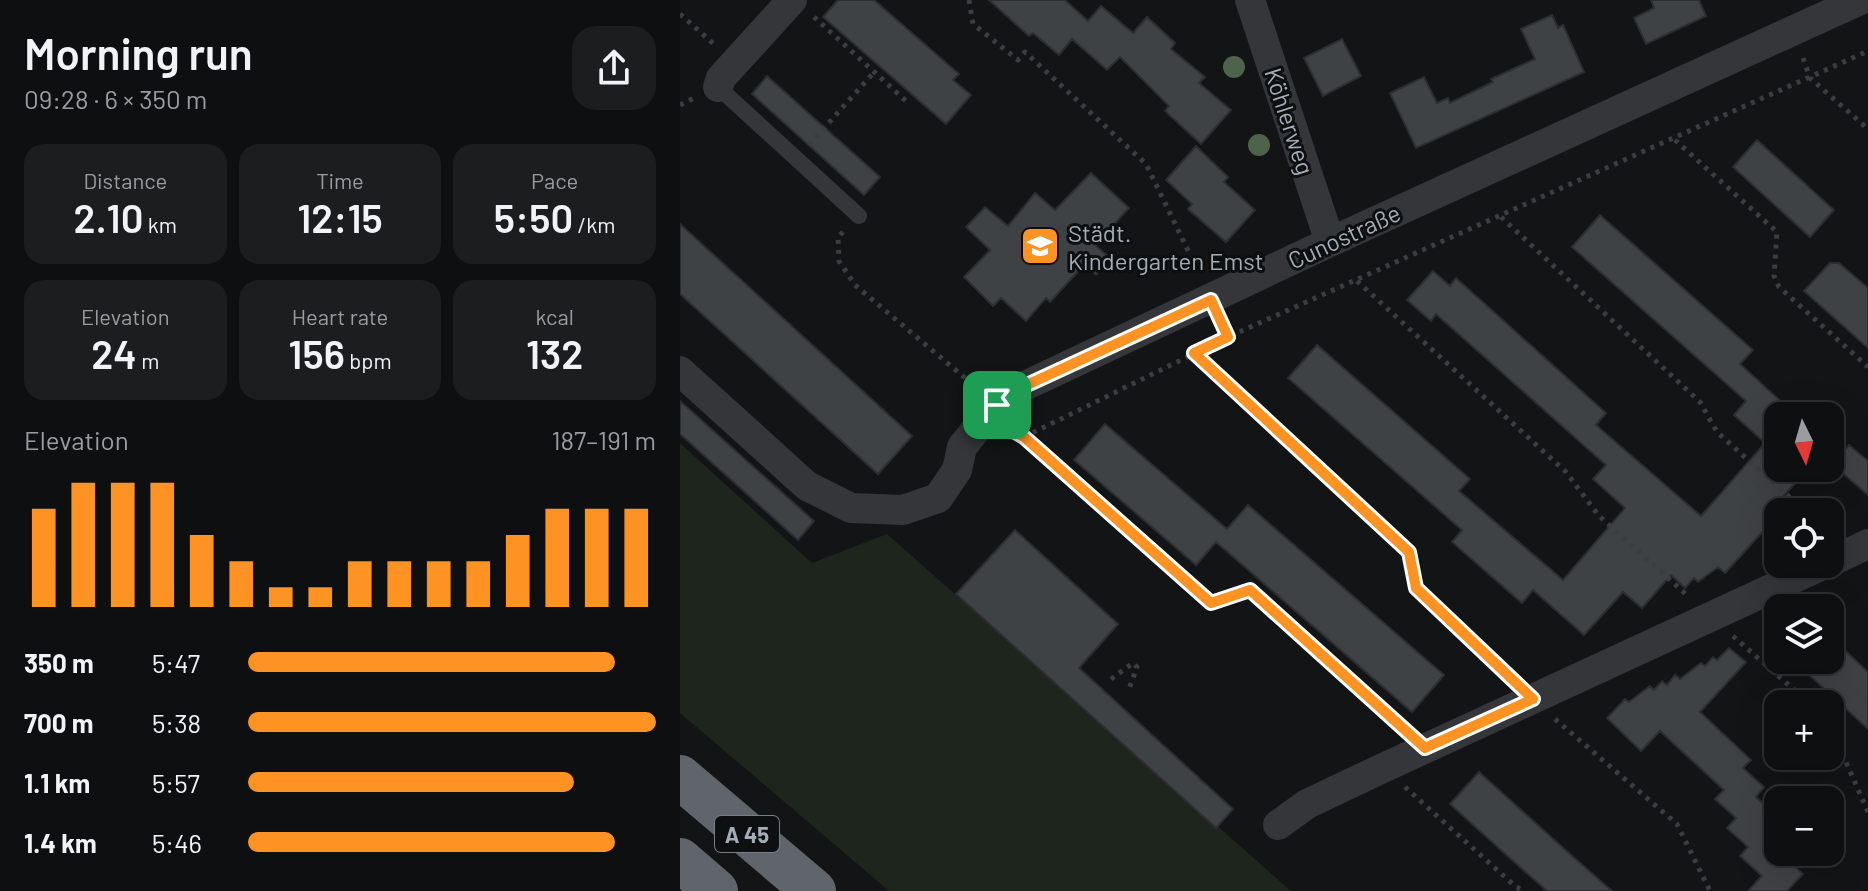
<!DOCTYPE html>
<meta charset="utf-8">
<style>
:root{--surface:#0e0f10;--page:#1c1d1e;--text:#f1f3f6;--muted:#9b9c9f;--line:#2e2f30;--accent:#fe9223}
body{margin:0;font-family:Barlow,sans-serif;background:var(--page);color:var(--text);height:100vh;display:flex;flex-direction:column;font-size:30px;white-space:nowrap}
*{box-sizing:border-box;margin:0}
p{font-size:26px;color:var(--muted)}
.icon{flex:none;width:44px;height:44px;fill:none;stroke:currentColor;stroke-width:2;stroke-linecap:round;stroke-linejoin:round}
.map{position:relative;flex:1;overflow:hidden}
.panel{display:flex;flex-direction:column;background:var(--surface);width:680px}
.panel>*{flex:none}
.needle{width:52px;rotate:175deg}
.tools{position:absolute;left:1084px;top:402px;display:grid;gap:16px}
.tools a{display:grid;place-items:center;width:80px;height:80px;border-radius:16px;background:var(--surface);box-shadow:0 8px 32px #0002,0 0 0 2px var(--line);font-size:40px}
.pin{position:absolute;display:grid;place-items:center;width:68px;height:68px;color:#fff;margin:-34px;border-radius:16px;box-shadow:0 4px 12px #0006}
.round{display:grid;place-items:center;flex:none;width:84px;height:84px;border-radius:24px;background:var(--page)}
.head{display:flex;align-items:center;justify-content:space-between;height:136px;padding:0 24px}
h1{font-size:44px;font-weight:600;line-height:60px}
.stats{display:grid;grid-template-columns:repeat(3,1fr);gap:12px;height:136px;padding:8px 24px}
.stats div{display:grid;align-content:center;border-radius:20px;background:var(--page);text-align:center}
.stats b{font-size:40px;font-weight:600}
.stats small{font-size:22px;font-weight:400}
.stats p{font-size:22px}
.chart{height:224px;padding:16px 24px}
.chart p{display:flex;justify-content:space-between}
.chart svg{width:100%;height:144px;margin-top:8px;stroke:var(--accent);stroke-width:6}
ul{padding:0 24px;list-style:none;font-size:26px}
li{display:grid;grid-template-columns:128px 96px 1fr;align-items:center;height:60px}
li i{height:20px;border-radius:10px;background:var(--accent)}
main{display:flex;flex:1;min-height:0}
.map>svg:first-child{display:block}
</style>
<main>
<section class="panel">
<div class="head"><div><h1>Morning run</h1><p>09:28 · 6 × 350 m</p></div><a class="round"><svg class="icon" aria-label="share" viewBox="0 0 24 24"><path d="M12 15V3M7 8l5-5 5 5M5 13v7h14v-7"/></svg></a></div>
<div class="stats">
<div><p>Distance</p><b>2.10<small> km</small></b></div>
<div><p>Time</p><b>12:15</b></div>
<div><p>Pace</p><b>5:50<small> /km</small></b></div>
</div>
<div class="stats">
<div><p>Elevation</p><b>24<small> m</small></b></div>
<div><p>Heart rate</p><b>156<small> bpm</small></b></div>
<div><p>kcal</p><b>132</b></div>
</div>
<div class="chart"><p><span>Elevation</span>187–191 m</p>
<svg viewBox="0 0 160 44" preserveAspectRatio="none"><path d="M5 44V14M15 44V6M25 44V6M35 44V6M45 44V22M55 44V30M65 44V38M75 44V38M85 44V30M95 44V30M105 44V30M115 44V30M125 44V22M135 44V14M145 44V14M155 44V14"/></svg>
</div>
<ul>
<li><b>350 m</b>5:47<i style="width:90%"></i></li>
<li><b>700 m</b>5:38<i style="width:100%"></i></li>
<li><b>1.1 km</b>5:57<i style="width:80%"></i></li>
<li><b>1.4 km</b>5:46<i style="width:90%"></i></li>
</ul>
</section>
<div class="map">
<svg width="1188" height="891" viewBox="0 0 1188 891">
<rect width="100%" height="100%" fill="#131415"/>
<path fill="#1d251d" d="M0,443L132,563L207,534L611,891H209L0,713Z"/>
<path fill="#3f4245" stroke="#2d2e31" stroke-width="2" d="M158,0H194L279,74L273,80L291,95L266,124L143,17Z
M309,0H385L408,21L421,6L453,33L467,17L495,43L491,49L525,77L519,83L551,110L521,144L485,111L489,106L440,57L427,70L392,39L379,55L353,33L349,36Z
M971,0H1019L1026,16L966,44L954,18L974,8Z
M872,15L878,28L883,25L904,72L736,148L710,93L744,77L757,103L768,98L770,103L813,82L811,79L855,59L841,29Z
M662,39L681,76L643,96L624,58Z
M87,76L200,177L184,195L72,94Z
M1077,140L1154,210L1130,237L1053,167Z
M516,146L548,177L544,182L575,210L546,242L508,209L512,204L486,180Z
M411,173L449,208L415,245L431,259L416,275L404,265L370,302L366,298L346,321L321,298L313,306L284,277L310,250L286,227L305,207L328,226L355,193L375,210Z
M920,215L1073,350L1060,364L1117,416H1098V468H1129L1098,502V538L1086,528L1045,573L1038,567L1018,582L1014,578L1005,588L991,575L962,608L943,592L904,635L853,590L842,603L772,542L782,530L608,378L637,345L790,479L779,491L883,580L945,508L913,479L926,465L756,314L751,321L727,300L753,271L770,286L776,278L926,413L916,425L1021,516L1085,443L1054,415L1066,401L892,247Z
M0,224L232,436L198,474L0,294Z
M1150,263H1159L1188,288V348L1124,291Z
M0,401L134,521L118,540L0,434Z
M425,424L547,529L568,505L764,675L732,712L536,542L516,565L394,460Z
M1169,445L1188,461V495L1152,464Z
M335,530L438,624L399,668L553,809L536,828L276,594Z
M1156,642L1188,672V729L1127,673L1139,660H1150V649Z
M1049,648L1066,662L1020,712L1071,760L1063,768L1084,787L1076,797L1097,817L1088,826L1098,834V852L1123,874L1107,891H1068L1082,876L1060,856L1068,847L1047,828L1056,818L1035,799L1044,790L980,731L961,751L927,718L945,699L949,702L970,686L974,690L982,681L987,685L995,675L1000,679L1021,663L1025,666L1033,657L1037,660Z
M799,772L891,855L932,891H867L832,860L770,804Z"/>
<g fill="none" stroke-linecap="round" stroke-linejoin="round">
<path stroke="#3a3d42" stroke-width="5" stroke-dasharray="4 6" stroke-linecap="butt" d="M289,0L293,24L338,60L345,52L466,164L519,273
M0,14L36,46
M134,17L227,102
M1123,58L1130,78L1188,129
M0,105L14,98
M995,140L1097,232L1094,276L1099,287L1188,367
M129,145L195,71
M821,217L1020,402L1037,432L1126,512
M163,232L158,237L159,261L175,285L298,389
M677,281L886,472L919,516L1009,597
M514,353L729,552L736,588L832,680
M331,429L344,437L531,603L570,590L724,729
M344,437L548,337L1188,51
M1053,636L1130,704
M431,679L453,663L457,667L449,689
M875,719L997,824L1030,891
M1150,726L1188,812
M725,787L836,887L845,891"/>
<path stroke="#34363a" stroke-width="16" d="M38,87L179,216"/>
<path stroke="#34363a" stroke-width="30" d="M570,0L650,242
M38,87L41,78L112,0
M0,371L127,486L171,508L223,510L258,498L277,470L282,447L307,416L336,390L650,242L1180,0
M1150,562L1188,544
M598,825L627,804L703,768L1145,564"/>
<path stroke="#60656c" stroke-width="44" d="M0,777L134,891
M0,860L36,891"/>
</g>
<g fill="#4d634c">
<circle cx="554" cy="67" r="11"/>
<circle cx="579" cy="145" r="11"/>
</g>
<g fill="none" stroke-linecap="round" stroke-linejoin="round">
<defs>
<path id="route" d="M531,300L548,337L514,353L729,552L736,588L853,699L745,748L570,590L531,603L344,437L307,416L336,390Z"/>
</defs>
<use href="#route" stroke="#fff" stroke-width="16"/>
<use href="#route" stroke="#fe9223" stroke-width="10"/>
</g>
<defs>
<symbol id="school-square" viewBox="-11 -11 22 22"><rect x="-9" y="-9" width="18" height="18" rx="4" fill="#fe9223" stroke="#0e0f10"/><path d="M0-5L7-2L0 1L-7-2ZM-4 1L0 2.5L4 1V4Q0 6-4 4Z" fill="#fff"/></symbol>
</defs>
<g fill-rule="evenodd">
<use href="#school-square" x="338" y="224" width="44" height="44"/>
</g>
<g text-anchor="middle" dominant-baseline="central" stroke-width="6" stroke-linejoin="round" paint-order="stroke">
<rect fill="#0e0f10" stroke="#777e85" stroke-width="2" x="35" y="816" width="64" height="36" rx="6"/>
<g font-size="22" font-weight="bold" fill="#a4adb7">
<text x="67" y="834">A 45</text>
</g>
<g font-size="24" fill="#a4adb7" stroke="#0e0f10">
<text transform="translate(610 121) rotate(72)">Köhlerweg</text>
<text transform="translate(664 236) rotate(-25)">Cunostraße</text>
</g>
<g font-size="24" fill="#a4adb7" stroke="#0e0f10" text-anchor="start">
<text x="388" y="232">Städt.<tspan x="388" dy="28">Kindergarten Emst</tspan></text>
</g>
</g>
</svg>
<div class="tools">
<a><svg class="needle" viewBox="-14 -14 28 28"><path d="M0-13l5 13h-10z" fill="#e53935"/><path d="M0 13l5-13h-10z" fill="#9b9c9f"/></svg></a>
<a><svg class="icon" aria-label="locate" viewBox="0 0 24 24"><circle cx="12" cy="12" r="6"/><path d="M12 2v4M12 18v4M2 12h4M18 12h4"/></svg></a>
<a><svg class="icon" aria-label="layers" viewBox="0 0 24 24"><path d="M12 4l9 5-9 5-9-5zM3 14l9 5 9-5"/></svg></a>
<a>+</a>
<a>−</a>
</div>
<div class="pin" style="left:317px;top:405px;background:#1e9e55"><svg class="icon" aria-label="arrive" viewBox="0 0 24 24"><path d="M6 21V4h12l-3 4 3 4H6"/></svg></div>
</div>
</main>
